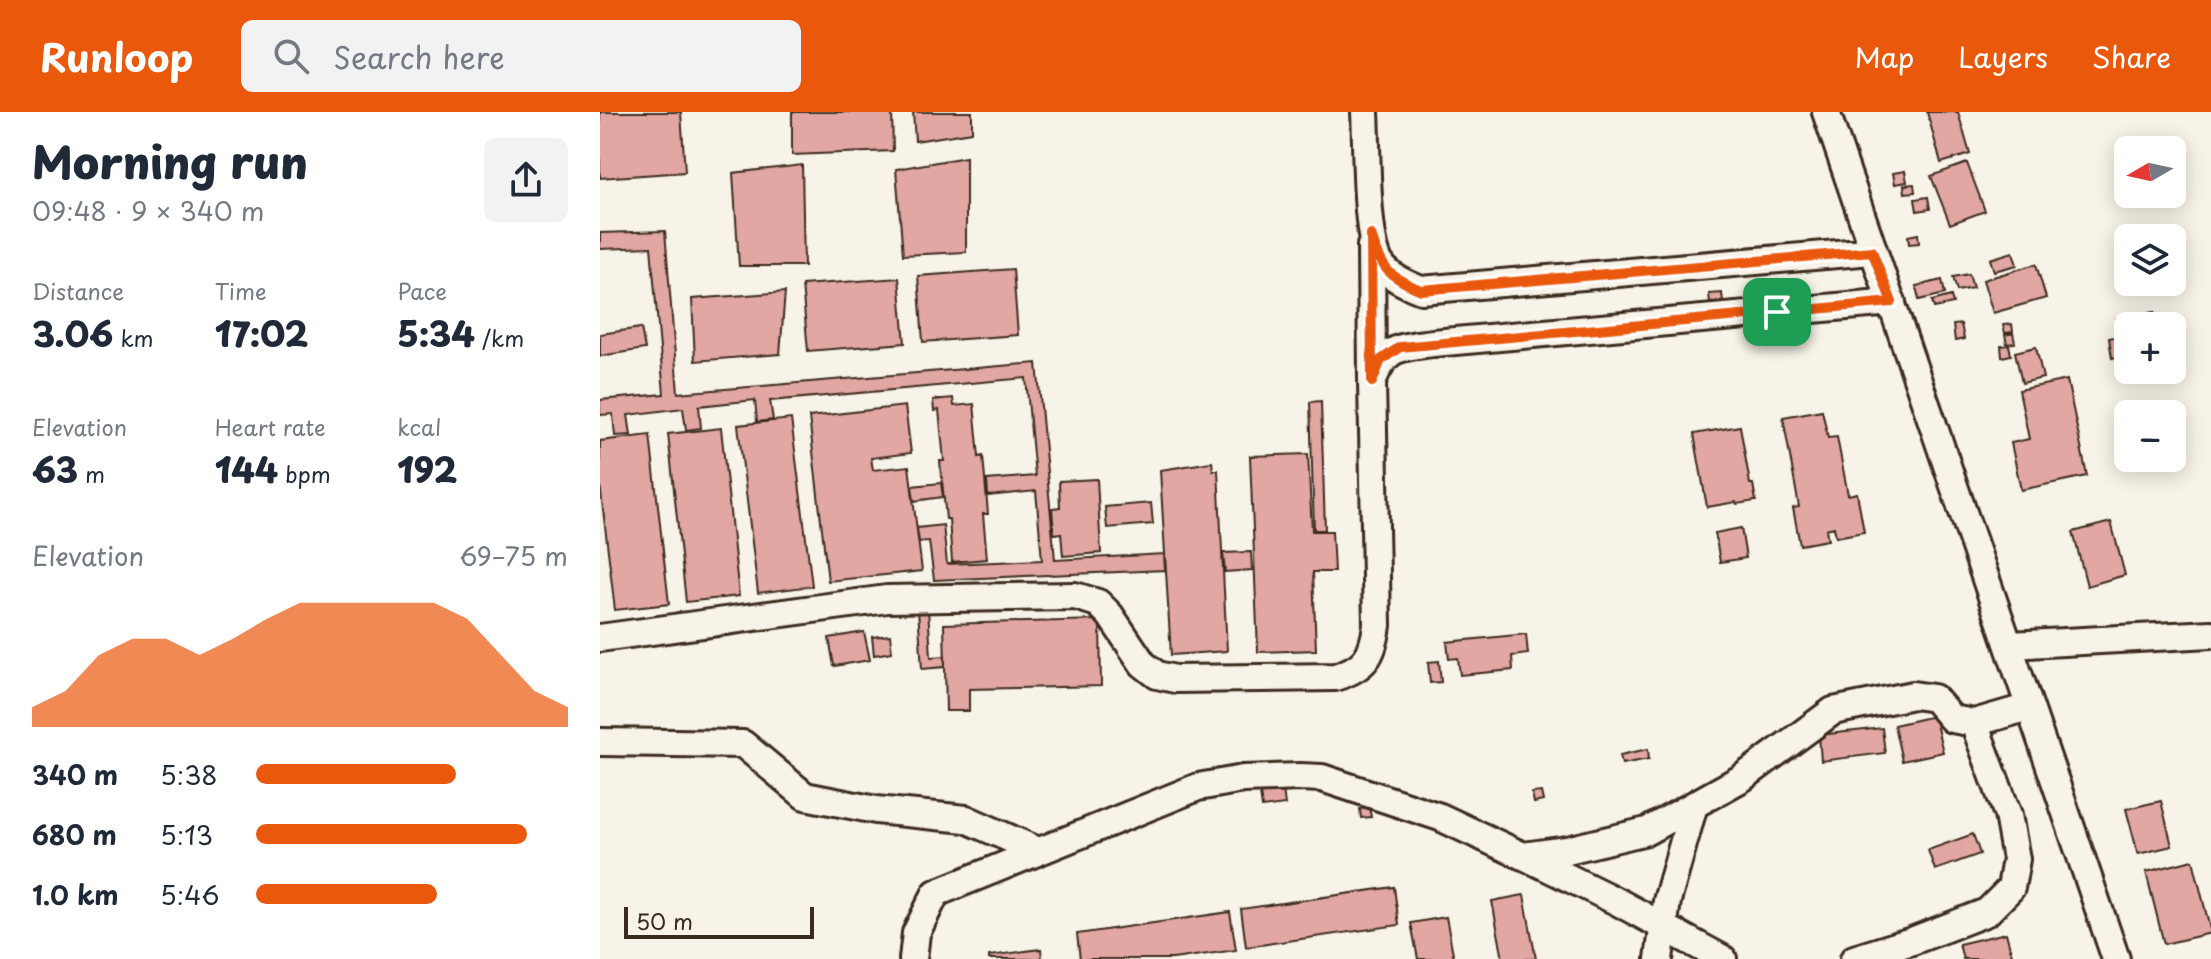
<!DOCTYPE html>
<meta charset="utf-8">
<style>
:root{--surface:#fff;--page:#f2f2f3;--text:#1f2937;--muted:#747a83;--accent:#ea580c}
body{margin:0;font-family:"Playpen Sans",sans-serif;background:var(--page);color:var(--text);height:100vh;display:flex;flex-direction:column;font-size:30px;white-space:nowrap}
*{box-sizing:border-box;margin:0}
p{font-size:26px;color:var(--muted)}
.icon{flex:none;width:44px;height:44px;fill:none;stroke:currentColor;stroke-width:2;stroke-linecap:round;stroke-linejoin:round}
.map{position:relative;flex:1;overflow:hidden}
.drawer{display:flex;flex-direction:column;background:var(--surface);width:600px}
.drawer>*{flex:none}
.needle{width:52px;rotate:261deg}
.controls{position:absolute;left:1514px;top:24px;display:grid;gap:16px}
.controls a{display:grid;place-items:center;width:72px;height:72px;border-radius:12px;background:var(--surface);box-shadow:0 4px 20px #0003;font-size:40px}
.scale{position:absolute;left:24px;bottom:20px;width:190px;box-sizing:border-box;padding-left:8px;border:4px solid #3b2a1e;border-top:0;font-size:22px;line-height:28px;white-space:nowrap;color:#3b2a1e;-webkit-text-stroke:6px #f7f3e8;paint-order:stroke}
.pin{position:absolute;display:grid;place-items:center;width:68px;height:68px;color:#fff;margin:-34px;border-radius:16px;box-shadow:0 4px 12px #0006}
.round{display:grid;place-items:center;flex:none;width:84px;height:84px;border-radius:12px;background:var(--page)}
.headline{display:flex;align-items:center;justify-content:space-between;height:136px;padding:0 32px}
h1{font-size:44px;font-weight:800;line-height:60px}
.stats{display:grid;grid-template-columns:repeat(3,1fr);gap:12px;height:136px;padding:8px 32px}
.stats div{display:grid;align-content:center}
.stats b{font-size:34px;font-weight:800}
.stats small{font-size:22px;font-weight:400}
.stats p{font-size:22px}
.chart{height:224px;padding:16px 32px}
.chart p{display:flex;justify-content:space-between}
.chart svg{width:100%;height:144px;margin-top:8px;fill:var(--accent);opacity:.7}
ul{padding:0 32px;list-style:none;font-size:26px}
li{display:grid;grid-template-columns:128px 96px 1fr;align-items:center;height:60px}
li i{height:20px;border-radius:10px;background:var(--accent)}
header{display:flex;align-items:center;gap:48px;box-sizing:border-box;height:112px;padding:0 40px;background:var(--accent);color:#fff}
header strong{font-size:38px}
nav{display:flex;gap:44px;margin-inline-start:auto;font-size:28px}
.search{width:560px;height:72px;background:var(--page);display:flex;align-items:center;gap:20px;box-sizing:border-box;padding:0 28px;border-radius:12px;color:var(--muted);font-size:30px}
main{display:flex;flex:1;min-height:0}
.map>svg:first-child{display:block}
</style>
<header>
<strong>Runloop</strong>
<div class="search"><svg class="icon" aria-label="search" viewBox="0 0 24 24"><circle cx="10" cy="10" r="6"/><path d="M15 15l6 6"/></svg>Search here</div>
<nav><a>Map</a><a>Layers</a><a>Share</a></nav>
</header>
<main>
<section class="drawer">
<div class="headline"><div><h1>Morning run</h1><p>09:48 · 9 × 340 m</p></div><a class="round"><svg class="icon" aria-label="share" viewBox="0 0 24 24"><path d="M12 15V3M7 8l5-5 5 5M5 13v7h14v-7"/></svg></a></div>
<div class="stats">
<div><p>Distance</p><b>3.06<small> km</small></b></div>
<div><p>Time</p><b>17:02</b></div>
<div><p>Pace</p><b>5:34<small> /km</small></b></div>
</div>
<div class="stats">
<div><p>Elevation</p><b>63<small> m</small></b></div>
<div><p>Heart rate</p><b>144<small> bpm</small></b></div>
<div><p>kcal</p><b>192</b></div>
</div>
<div class="chart"><p><span>Elevation</span>69–75 m</p>
<svg viewBox="0 0 160 44" preserveAspectRatio="none"><path d="M0 44V38L10 33L20 22L30 17L40 17L50 22L60 17L70 11L80 6L90 6L100 6L110 6L120 6L130 11L140 22L150 33L160 38V44z"/></svg>
</div>
<ul>
<li><b>340 m</b>5:38<i style="width:64%"></i></li>
<li><b>680 m</b>5:13<i style="width:87%"></i></li>
<li><b>1.0 km</b>5:46<i style="width:58%"></i></li>
</ul>
</section>
<div class="map">
<svg width="1611" height="847" viewBox="0 0 1611 847">
<rect width="100%" height="100%" fill="#f7f3e8"/>
<filter id="ink" filterUnits="userSpaceOnUse"><feTurbulence type="fractalNoise" baseFrequency=".0125" numOctaves="2"/><feDisplacementMap in="SourceGraphic" scale="16" xChannelSelector="R" yChannelSelector="G"/><feConvolveMatrix kernelMatrix="1 2 1 2 8 2 1 2 1" color-interpolation-filters="sRGB"/></filter>
<g filter="url(#ink)">
<path fill="#e2a7a3" stroke="#3b2a1e" stroke-width="2" d="M0,0H81L85,60L0,66Z
M192,0H292L293,39L192,43Z
M313,0H372V20L315,29Z
M1327,0H1358L1370,42L1341,51Z
M366,45V140L303,143L296,57Z
M1367,51L1385,99L1350,112L1331,64Z
M202,53L204,154H139L133,61Z
M1305,59L1307,70L1295,72L1293,61Z
M1314,72L1315,80L1305,81L1304,73Z
M1328,85L1330,97L1317,99L1315,87Z
M65,119L78,281L437,251L455,448L564,442L565,458L334,468L329,429L319,430L317,416L343,413L347,452L442,448L436,379L388,384L387,368L435,364L426,266L170,289L173,308L157,310L155,288L99,294L101,316L86,318L83,296L28,303L31,323L15,324L13,302L0,303V288L64,282L51,135L0,137V121Z
M1318,122L1319,131L1309,132L1308,124Z
M1413,140L1417,153L1394,159L1390,147Z
M1436,152L1446,186L1393,201L1383,168Z
M413,157L418,223L323,230L318,164Z
M1369,162L1373,176L1357,179L1353,165Z
M299,166L305,231L208,239L202,173Z
M1342,168L1345,182L1319,188L1316,174Z
M185,180L180,242L95,249L92,187Z
M1122,181L1123,190L1110,191L1109,182Z
M1351,184L1353,192L1334,196L1332,189Z
M1555,200L1557,214H1528V257L1519,258L1517,245L1512,246L1509,226L1519,224L1516,206Z
M1361,212L1364,227L1355,229L1353,213Z
M1412,212L1413,220L1405,221L1403,213Z
M41,216L45,237L0,244V222Z
M1413,221L1415,231L1407,232L1405,223Z
M1409,233L1411,243L1402,245L1401,234Z
M1436,235L1443,266L1422,271L1415,240Z
M1467,268L1487,364L1421,378L1411,331L1429,327L1419,278Z
M353,286L354,294L374,292L379,345L383,344L388,402H383L387,447L352,450L349,407H346L340,349H344L339,298L334,299L333,288Z
M721,289L725,418H714L710,290Z
M305,294L311,341L271,346L273,358L309,354L322,459L228,469L209,305Z
M1222,298L1228,326L1237,325L1248,383L1257,381L1264,420L1236,425L1234,415L1226,417L1228,428L1200,433L1193,396L1199,395L1183,305Z
M191,307L212,474L158,481L138,313Z
M1140,314L1150,372H1153L1156,389L1137,392L1136,390L1107,395L1094,322Z
M121,316L139,484L86,490L68,322Z
M50,323L69,492L15,498L0,372V329Z
M708,342L712,419H732L734,460H713L716,538L658,540L650,344Z
M612,350L613,358H618L627,539L571,543L560,358Z
M497,367L501,441L463,444L461,421L454,422L452,396L460,395L459,369Z
M341,371L343,385L314,389L312,374Z
M551,391L553,412L507,416L505,395Z
M1511,410L1525,463L1487,474L1473,420Z
M1141,416L1146,446L1120,450L1115,421Z
M651,440L652,458L625,460L623,441Z
M328,496L331,545L345,544V555L322,557L318,497Z
M500,508L501,574L369,577V599H346L344,512Z
M264,520L270,548L234,554L229,526Z
M926,522L928,542L912,544L913,558L860,563L858,546L849,547L847,530Z
M290,523L292,540L274,543L272,525Z
M839,549L841,570L830,571L828,550Z
M1334,604L1343,640L1302,649L1294,613Z
M1282,616L1285,641L1221,649L1219,623Z
M1048,637L1049,647L1022,652L1020,643Z
M683,677L685,693L662,696L660,681Z
M941,680L943,689L934,691L932,681Z
M1561,689L1572,734L1538,742L1526,697Z
M769,695L771,705L761,706L760,697Z
M1373,722L1380,742L1335,758L1328,738Z
M1593,748L1611,821L1564,832L1546,760Z
M794,775L799,813L646,835L641,797Z
M924,783L936,847H903L892,789Z
M630,800L636,838L573,847H480L477,822Z
M846,805L854,847H818L811,811Z
M1406,821L1413,847H1363L1359,832Z
M441,837L442,847H389V844Z"/>
<g fill="none" stroke-linecap="round" stroke-linejoin="round">
<defs>
<path id="minor" d="M765,0C767,34 765,125 780,151C789,165 806,172 821,178L1272,139
M1226,0L1516,847
M771,134L772,267
M0,526L287,487L475,484L498,491L510,503L543,552L557,563L575,567L735,565C765,556 773,544 777,513L772,270C786,234 797,236 833,231L1292,190
M1410,533L1611,522
M0,630L143,632L205,684L276,698L366,707L438,739
M924,744L1018,790L1123,847
M313,847L316,821L336,781L598,675L643,667L700,665L722,666L840,705L923,744L967,738L1047,719L1142,666L1233,599L1313,583L1334,586L1352,607L1374,611L1429,595
M1059,847L1067,789L1094,693
M1254,847L1312,829L1387,800L1411,776L1416,747L1408,703L1374,611"/>
</defs>
<use href="#minor" stroke="#3b2a1e" stroke-width="32"/>
<use href="#minor" stroke="#f7f3e8" stroke-width="26"/>
</g>
</g>
<g fill="none" stroke-linecap="round" stroke-linejoin="round" filter="url(#ink)">
<defs>
<path id="route" d="M771,123C782,157 787,164 821,178L1272,139L1292,190L800,235L781,248L772,270Z"/>
</defs>
<use href="#route" stroke="#fff" stroke-width="16"/>
<use href="#route" stroke="#ea580c" stroke-width="10"/>
</g>
</svg>
<div class="controls">
<a><svg class="needle" viewBox="-14 -14 28 28"><path d="M0-13l5 13h-10z" fill="#e53935"/><path d="M0 13l5-13h-10z" fill="#747a83"/></svg></a>
<a><svg class="icon" aria-label="layers" viewBox="0 0 24 24"><path d="M12 4l9 5-9 5-9-5zM3 14l9 5 9-5"/></svg></a>
<a>+</a>
<a>−</a>
</div>
<div class="scale">50 m</div>
<div class="pin" style="left:1177px;top:200px;background:#1e9e55"><svg class="icon" aria-label="arrive" viewBox="0 0 24 24"><path d="M6 21V4h12l-3 4 3 4H6"/></svg></div>
</div>
</main>
